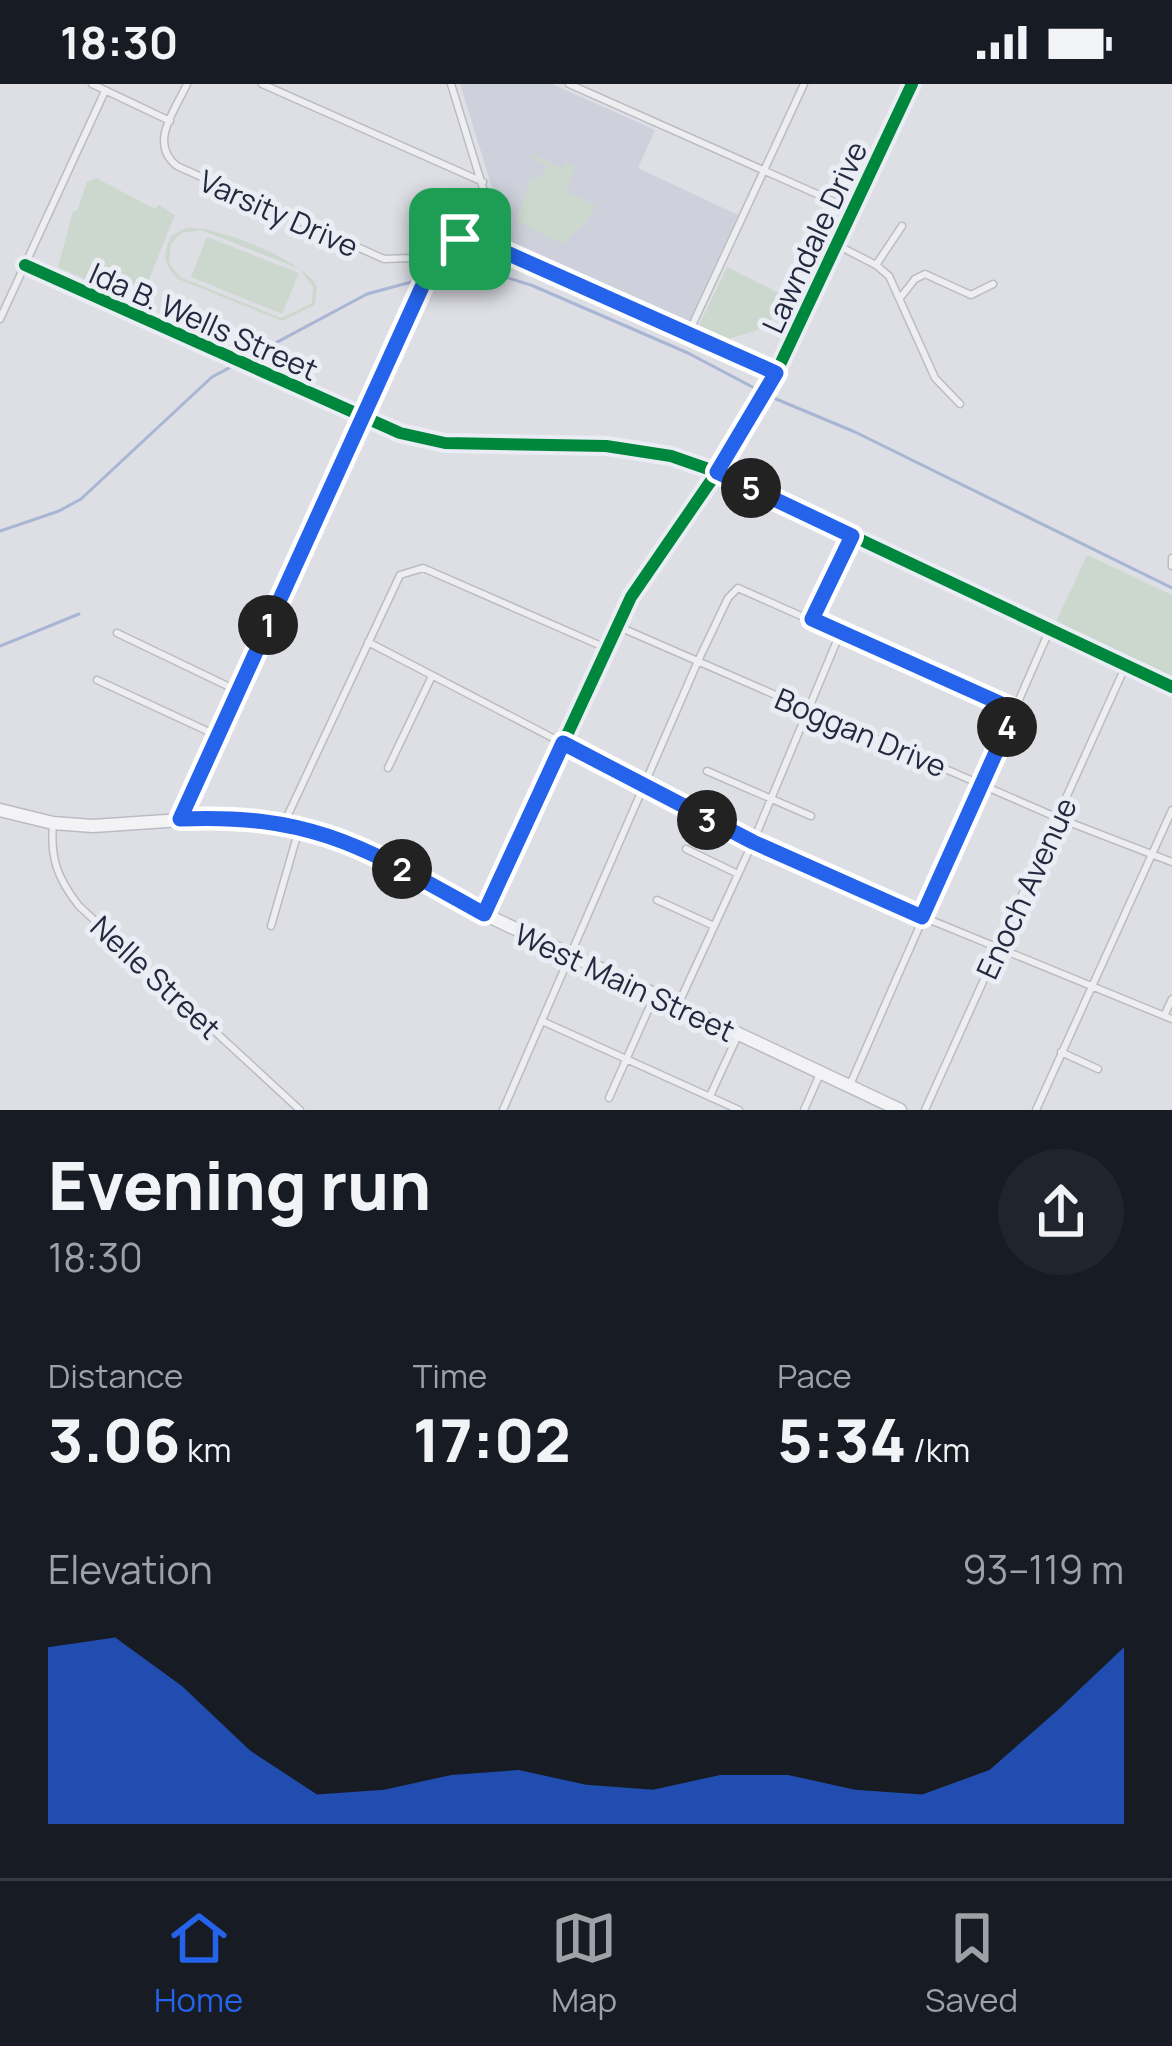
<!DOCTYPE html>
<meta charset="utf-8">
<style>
:root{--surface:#171b24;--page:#20242c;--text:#f1f3f6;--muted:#9ea1a6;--line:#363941;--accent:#2563eb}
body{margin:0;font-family:Manrope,sans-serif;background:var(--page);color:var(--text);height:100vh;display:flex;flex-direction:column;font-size:45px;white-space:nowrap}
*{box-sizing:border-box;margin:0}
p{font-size:39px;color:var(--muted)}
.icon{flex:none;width:66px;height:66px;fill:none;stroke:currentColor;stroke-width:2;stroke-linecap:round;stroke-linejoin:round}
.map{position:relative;height:1026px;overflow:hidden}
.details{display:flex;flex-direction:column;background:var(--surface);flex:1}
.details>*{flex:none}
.pin{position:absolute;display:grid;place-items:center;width:102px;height:102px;color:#fff;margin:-51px;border-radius:24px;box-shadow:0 6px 18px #0006}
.km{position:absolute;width:60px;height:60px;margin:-30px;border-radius:50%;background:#222;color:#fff;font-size:33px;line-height:60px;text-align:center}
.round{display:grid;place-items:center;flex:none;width:126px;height:126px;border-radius:63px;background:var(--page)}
.overview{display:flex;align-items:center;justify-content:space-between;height:204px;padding:0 48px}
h1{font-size:66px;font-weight:800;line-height:90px}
.metrics{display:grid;grid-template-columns:repeat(3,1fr);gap:18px;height:204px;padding:12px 48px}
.metrics div{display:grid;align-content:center}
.metrics b{font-size:60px;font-weight:800}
.metrics small{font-size:33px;font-weight:400}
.metrics p{font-size:33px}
.chart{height:336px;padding:24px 48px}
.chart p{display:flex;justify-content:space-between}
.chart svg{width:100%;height:216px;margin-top:12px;fill:var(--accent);opacity:.7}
.status{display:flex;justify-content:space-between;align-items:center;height:84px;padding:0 60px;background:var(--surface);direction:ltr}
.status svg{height:33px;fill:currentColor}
.menu{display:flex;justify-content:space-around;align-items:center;height:168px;border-top:3px solid var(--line);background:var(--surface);font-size:33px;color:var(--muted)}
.menu a{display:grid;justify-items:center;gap:6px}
.menu .active{color:var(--accent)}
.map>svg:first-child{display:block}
</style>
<div class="status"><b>18:30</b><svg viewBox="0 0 49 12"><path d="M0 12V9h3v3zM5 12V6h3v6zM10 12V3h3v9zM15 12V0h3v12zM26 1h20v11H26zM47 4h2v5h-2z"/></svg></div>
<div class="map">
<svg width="1172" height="1026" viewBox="0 0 1172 1026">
<rect width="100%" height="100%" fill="#dedfe5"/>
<path fill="#ced0db" d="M460,0H552L655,46L638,84L738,131L689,237L490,150L494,110Z"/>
<path fill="#ccd8ce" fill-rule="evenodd" d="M531,70L563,84L566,78L576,83L566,107L596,121L589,135L563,160L516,137L531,93L539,96L546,82L529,74Z
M96,94L155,125L159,121L175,131L148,198L113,208L58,183L73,127H77L87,98Z
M186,144C215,141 305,176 317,203L315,221L282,237L178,195C164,182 162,170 171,152ZM201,146L300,185L313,203L312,219L281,234L180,193L169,179L171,160L181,149Z
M207,153L299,189L282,230L191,193Z
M727,183L785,212L766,243L729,255L699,241Z
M1087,471L1172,511V597L1054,542Z"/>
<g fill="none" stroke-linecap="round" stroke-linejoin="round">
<path stroke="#a9b5d4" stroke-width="3" d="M437,192L482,186L531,201L688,269L760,307
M769,312L855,348L1172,504
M0,447L59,427L81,415L212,293L367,210L415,197
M0,562L79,530"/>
<defs>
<path id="minor" d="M92,0L170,37
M187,0C175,27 148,59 177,82L384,175L411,174L449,155L489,161L776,289
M262,0L483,98
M451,0L486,114L480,158
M569,0L853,126
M837,161L876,181L889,192L935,294L960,320
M25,181L400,349L445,359L606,362L671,372L717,388L1172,603
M876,181L902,142
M900,214L915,195L925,190L971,211L993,200
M0,235L105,7
M689,248L804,0
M1172,474V482
M813,535L852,452
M617,542L1058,734L1172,778
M117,549L238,607
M368,558L753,758L923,833L1172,935
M97,596L218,652
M388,684L432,592
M707,687L811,732
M180,735L431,183L430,164
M286,735L400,491L423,484L606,564
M53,739C50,774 57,794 79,822L300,1026
M686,765L738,790
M657,816L714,842
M271,842L299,745
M677,923L753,758L841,547
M1164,932L1172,915
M542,937L739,1026
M1061,968L1098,985
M849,1003L1050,545
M710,1012L738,951
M609,1014L654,913
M503,1026L698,577L728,514L738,504L1015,627
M804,1026L820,990
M925,1026L1126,581
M1036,1026L1172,726"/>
<path id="tertiary" d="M484,829L631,513L717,388L776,289L912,0"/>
<path id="primary" d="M0,726L53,739L93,742L225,733L284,738L331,751L484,830L900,1026"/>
</defs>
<use href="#minor" stroke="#bbbcc2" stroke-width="9"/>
<use href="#tertiary" stroke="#bbbcc2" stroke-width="10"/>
<use href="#primary" stroke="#bbbcc3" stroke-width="15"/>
<use href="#minor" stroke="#eeeef1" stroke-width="6"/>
<use href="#tertiary" stroke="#eeeef1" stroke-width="8"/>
<use href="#primary" stroke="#f3f3f5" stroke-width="12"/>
<defs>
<path id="cycleway" d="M25,181L400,349L445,359L606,362L671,372L717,388L1172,603
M484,830L631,513L717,388L776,289L912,0"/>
</defs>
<use href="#cycleway" stroke="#ebedf5" stroke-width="20"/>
<use href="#cycleway" stroke="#00873e" stroke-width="12"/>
</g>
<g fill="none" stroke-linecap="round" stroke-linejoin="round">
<defs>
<path id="route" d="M449,155L489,161L776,289L717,388L852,452L812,535L1015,626L922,833L753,758L563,659L484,830C370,767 316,729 180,735L431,183L430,164Z"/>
</defs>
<use href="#route" stroke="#fff" stroke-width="24"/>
<use href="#route" stroke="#2563eb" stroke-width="15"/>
</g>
<g text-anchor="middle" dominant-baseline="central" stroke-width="10" stroke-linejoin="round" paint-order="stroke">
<g font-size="30" fill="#24293f" stroke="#ebedf5">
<text transform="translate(279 129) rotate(24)">Varsity Drive</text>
<text transform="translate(814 153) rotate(-65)">Lawndale Drive</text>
<text transform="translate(204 237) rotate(24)">Ida B. Wells Street</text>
<text transform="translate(861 648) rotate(23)">Boggan Drive</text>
<text transform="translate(1026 804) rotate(-65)">Enoch Avenue</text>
<text transform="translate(156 893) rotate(43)">Nelle Street</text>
<text transform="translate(625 898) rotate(25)">West Main Street</text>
</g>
</g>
</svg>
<div class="pin" style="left:460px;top:155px;background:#1e9e55"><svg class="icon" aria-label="arrive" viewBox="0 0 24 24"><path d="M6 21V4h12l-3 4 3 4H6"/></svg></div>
<b class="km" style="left:268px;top:541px">1</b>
<b class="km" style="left:402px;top:785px">2</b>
<b class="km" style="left:707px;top:736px">3</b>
<b class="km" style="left:1007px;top:643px">4</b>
<b class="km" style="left:751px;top:404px">5</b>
</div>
<section class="details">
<div class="overview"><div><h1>Evening run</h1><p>18:30</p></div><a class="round"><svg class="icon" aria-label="share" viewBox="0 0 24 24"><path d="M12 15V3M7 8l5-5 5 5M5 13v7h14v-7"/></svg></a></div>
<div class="metrics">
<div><p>Distance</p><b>3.06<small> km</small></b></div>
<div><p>Time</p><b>17:02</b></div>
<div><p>Pace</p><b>5:34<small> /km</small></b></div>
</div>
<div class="chart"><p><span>Elevation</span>93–119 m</p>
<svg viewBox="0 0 160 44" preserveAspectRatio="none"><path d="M0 44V8L10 6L20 16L30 29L40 38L50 37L60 34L70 33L80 36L90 37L100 34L110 34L120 37L130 38L140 33L150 21L160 8V44z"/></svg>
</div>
</section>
<nav class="menu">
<a class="active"><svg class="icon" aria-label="home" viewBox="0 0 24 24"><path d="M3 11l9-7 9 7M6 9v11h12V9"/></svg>Home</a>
<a><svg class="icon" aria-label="map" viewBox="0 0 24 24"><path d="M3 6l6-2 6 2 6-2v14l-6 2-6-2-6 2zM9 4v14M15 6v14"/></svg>Map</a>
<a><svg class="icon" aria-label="saved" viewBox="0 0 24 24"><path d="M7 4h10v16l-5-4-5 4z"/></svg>Saved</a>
</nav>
